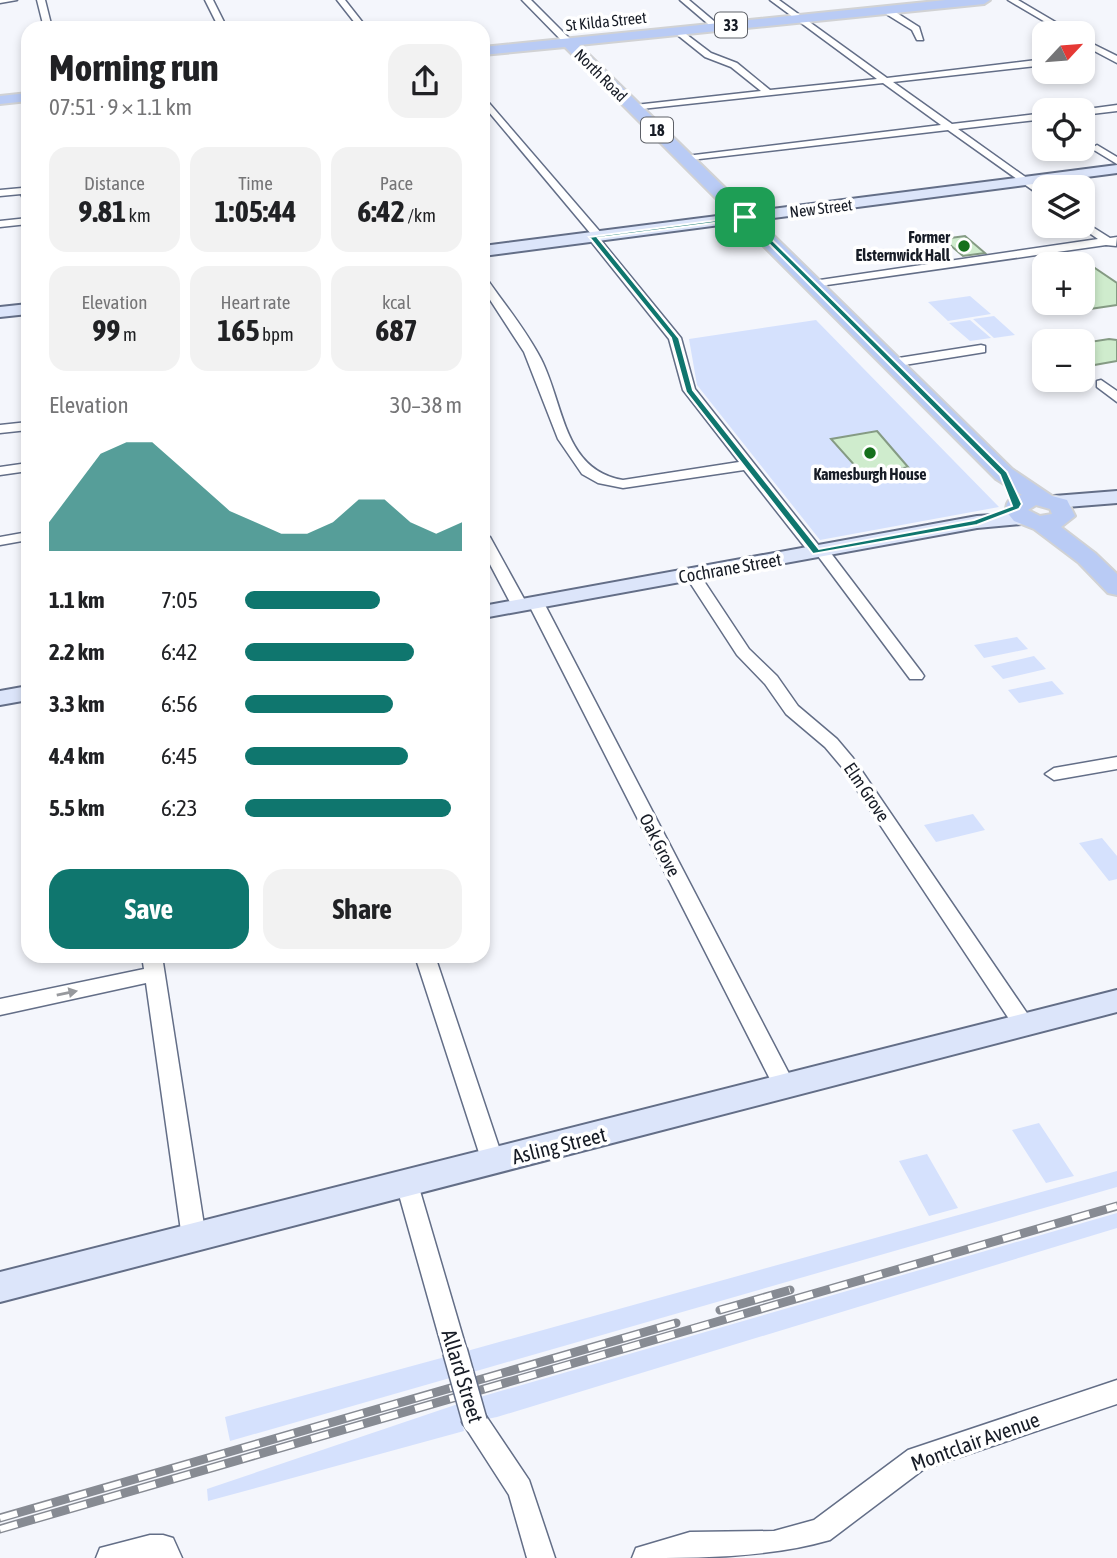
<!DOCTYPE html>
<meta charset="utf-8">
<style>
:root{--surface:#fff;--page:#f2f2f2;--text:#202124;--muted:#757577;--accent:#0f766e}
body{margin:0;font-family:"Asap Condensed",sans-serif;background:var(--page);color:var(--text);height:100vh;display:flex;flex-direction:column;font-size:26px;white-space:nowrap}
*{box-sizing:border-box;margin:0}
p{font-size:23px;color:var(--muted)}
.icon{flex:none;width:38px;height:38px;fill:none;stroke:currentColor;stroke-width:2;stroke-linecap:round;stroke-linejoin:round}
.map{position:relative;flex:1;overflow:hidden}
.details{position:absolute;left:21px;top:21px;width:469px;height:942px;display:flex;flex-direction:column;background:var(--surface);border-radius:21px;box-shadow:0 4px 10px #0003}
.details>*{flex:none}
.needle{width:46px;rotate:64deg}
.buttons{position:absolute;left:1032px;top:21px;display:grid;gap:14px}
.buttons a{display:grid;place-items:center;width:63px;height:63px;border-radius:14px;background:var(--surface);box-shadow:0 4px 10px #0003;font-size:35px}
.pin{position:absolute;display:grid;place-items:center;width:60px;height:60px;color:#fff;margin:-30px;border-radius:14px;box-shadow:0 4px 10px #0006}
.round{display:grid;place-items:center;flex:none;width:74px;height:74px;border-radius:21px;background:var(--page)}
.headline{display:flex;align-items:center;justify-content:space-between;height:119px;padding:0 28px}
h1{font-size:38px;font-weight:700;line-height:52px}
.figures{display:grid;grid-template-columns:repeat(3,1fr);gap:10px;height:119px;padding:7px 28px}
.figures div{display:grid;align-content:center;border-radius:18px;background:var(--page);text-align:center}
.figures b{font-size:30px;font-weight:700}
.figures small{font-size:19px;font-weight:400}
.figures p{font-size:19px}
.chart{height:196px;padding:14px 28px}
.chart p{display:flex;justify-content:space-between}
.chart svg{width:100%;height:126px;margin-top:7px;fill:var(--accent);opacity:.7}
.primary-button{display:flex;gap:14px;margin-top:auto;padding:14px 28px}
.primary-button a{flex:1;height:80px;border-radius:21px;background:var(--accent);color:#fff;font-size:28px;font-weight:700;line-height:80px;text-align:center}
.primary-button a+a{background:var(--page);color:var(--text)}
ul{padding:0 28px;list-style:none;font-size:23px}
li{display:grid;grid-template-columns:112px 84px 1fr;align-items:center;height:52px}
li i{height:18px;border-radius:9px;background:var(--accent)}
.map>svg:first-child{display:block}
</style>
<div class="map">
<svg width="1117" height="1558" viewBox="0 0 1117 1558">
<rect width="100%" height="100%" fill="#f4f6fc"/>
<path fill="#d5e1fd" d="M970,296L991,314L948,321L928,302Z
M994,316L1015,335L994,338L973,319Z
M816,320L999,507L820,540L697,385L689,339Z
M970,320L991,338L970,341L949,323Z
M1017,637L1028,649L984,658L974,645Z
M1034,656L1046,669L1003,679L991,666Z
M1052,681L1064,694L1019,703L1008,690Z
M973,814L985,830L936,842L924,825Z
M1102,838L1117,856V879L1109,881L1079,843Z
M1039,1123L1074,1176L1046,1183L1012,1130Z
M927,1154L958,1208L929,1216L899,1161Z
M1117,1171V1187L473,1372L467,1351Z
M1117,1213V1228L497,1417L487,1419L480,1397Z
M445,1357L450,1378L230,1441L225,1417Z
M458,1404L464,1431L208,1501L207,1489Z"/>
<path fill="#cfeccd" stroke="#859b84" stroke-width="2" d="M965,236L985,253L963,256L943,239Z
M1083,260L1117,283V305L1083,310Z
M1109,339L1117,340V361L1083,367V343Z
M877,431L908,467L868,476L857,468L831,439Z"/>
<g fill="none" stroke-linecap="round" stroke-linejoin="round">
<defs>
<path id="street" d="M0,0H17L0,3Z
M37,0H45L52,28H44Z
M205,0H213L227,28H219Z
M337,0H345L367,28H359Z
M522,0H531L571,40V44H565Z
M680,0H689L721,27L714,29Z
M770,0H779L887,78L1045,59V65L893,82L952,124L1045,113V119L958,129L1045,191V199L948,130L682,161L681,159L686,156L941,125L883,83L632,110L630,108L635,105L761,91L731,67L705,57L675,33L678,28L711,53L737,63L770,90L877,79Z
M1008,0H1018L1074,33H1064Z
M883,8H889L919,27L923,40H917L912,30L883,12Z
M1083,39L1117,56V63L1083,45Z
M483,96L602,234L603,236L600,239L681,338L695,389L820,547L827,548L922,673L924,676L922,679H910L818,556L811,555L744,470L623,488L598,483L582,474L558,439L524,352L483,289V278L487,279C505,305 526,330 541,359C564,404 563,470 623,480L739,462L683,390L669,339L589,239L588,237L591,234L483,105Z
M1117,105V111L1083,115V110H1080Z
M1097,145L1117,157V164L1094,150L1092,148Z
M22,188L28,190V202L24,201L21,194L0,196V190Z
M28,218V224L0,227V221Z
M1083,221L1110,238L1117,237L1116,246L1106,245L813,287L807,284L813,281L1098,239L1079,226H1083Z
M981,345L985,346V352L892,367L886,363L892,359Z
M1101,380L1117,391V402L1097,387V381Z
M28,422V430L0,433V425Z
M28,463V471L0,475V467Z
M28,532V540L0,545V537Z
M483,533L490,537L528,606L525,609H515L512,606L483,551Z
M693,570L698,572L749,649L777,676L798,706L837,739L853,758L1031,1019L1034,1025L1031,1031L1024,1033L1017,1031L841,766L825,747L786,714L765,684L737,655L685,575Z
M536,598L544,603L796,1087L793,1093L785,1095L777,1093L774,1087L528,603Z
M1117,757V769L1054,780L1045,774L1054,768Z
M142,956H162L206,1238L202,1245L194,1248L186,1245L182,1238L146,983L0,1015V999L144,969Z
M415,956H435L504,1162L501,1169L493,1171L485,1169L482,1162Z
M407,1175L415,1177L418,1184L467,1351L464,1359L455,1362L446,1359L443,1351L396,1184L399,1177Z
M1117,1380V1404L924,1469L830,1540C768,1558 698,1558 632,1558L636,1548L690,1532L774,1531L814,1520L908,1450Z
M475,1410L484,1413L529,1480L555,1558H527L509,1495L462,1422L466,1413Z
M150,1535H163L173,1538L182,1558H96L100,1548Z"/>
<path id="secondary" d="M1117,165V173L483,256V246Z
M28,304V314L0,317V307Z
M1117,491V503L1054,508L1047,506L1044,502L1047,498L1054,496Z
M1025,513L1032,515L1035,519L1032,523L977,528L483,618V606L977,516Z
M28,686V700L0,705V691Z
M1117,990V1012L0,1302V1272Z"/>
<path id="primary" d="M946,0H990L984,4L579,45L1012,469L1052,496L1067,500L1075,516L1061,527L1095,553L1117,574V595L1108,593L1079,563L1034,529L1014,521L1006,511C1006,499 1011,498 1022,495L996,479L565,47L483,55V47ZM1036,505L1050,509L1052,514L1040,516L1028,510Z
M28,93V101L0,104V96Z"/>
</defs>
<use href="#street" stroke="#636e87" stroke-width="3"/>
<use href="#secondary" stroke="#636e87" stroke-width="4"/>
<use href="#primary" stroke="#d1d2d4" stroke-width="4"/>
<use href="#street" fill="#fff" fill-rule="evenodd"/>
<use href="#secondary" fill="#dce5fa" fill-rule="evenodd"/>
<use href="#primary" fill="#b9cbf5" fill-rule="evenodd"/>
<defs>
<path id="rail" d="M720,1310L790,1290
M0,1518L676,1323
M0,1529L1117,1206"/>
</defs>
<use href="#rail" stroke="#878b93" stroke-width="9"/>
<use href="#rail" stroke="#fff" stroke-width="6" stroke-dasharray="18" stroke-linecap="butt"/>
<defs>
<path id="street-bridge" d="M455,1351L475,1422"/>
</defs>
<use href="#street-bridge" stroke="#636e87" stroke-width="27" stroke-linecap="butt"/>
<use href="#street-bridge" stroke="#fff" stroke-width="24"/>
</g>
<defs><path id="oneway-solid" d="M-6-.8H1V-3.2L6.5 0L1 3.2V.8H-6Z" transform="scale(1.75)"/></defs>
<use fill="#97999d" href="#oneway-solid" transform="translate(67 993) rotate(-12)"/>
<path fill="#0f766e" stroke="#fff" stroke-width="2" fill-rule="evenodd" d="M748,216L1007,472L1022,504L1019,509L977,525L813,554L686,392L671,338L589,237ZM744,219L1000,475L1012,506L974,520L819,549L693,390L679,338L598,238Z"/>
<g fill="#15701c" stroke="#fff" stroke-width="2.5">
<circle cx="964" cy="246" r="7"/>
<circle cx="870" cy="453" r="7"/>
</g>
<g text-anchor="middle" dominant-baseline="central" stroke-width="7" stroke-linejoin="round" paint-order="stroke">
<g font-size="16" fill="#171c26" stroke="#fff">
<text transform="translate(606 21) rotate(-6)">St Kilda Street</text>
<text transform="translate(601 75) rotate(45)">North Road</text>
<text transform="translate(821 208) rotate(-7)">New Street</text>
</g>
<g fill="#fff" stroke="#5d6067" stroke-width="2">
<rect x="715" y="12.5" width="32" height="25" rx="5"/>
<rect x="641" y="117.5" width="32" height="25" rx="5"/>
</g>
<g font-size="16" font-weight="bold" fill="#171c26">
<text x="731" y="25">33</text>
<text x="657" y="130">18</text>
</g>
<g font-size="16" font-weight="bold" fill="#171c26" stroke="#fff" text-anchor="end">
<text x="950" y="237">Former<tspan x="950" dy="18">Elsternwick Hall</tspan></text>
<text x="870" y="474" text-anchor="middle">Kamesburgh House</text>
</g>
<g font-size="18" fill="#171c26" stroke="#fff">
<text transform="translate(730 568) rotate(-10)">Cochrane Street</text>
<text transform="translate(867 792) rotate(56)">Elm Grove</text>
<text transform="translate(660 845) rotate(63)">Oak Grove</text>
</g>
<g font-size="21" fill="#171c26" stroke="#fff">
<text transform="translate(559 1145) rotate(-14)">Asling Street</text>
<text transform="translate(463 1376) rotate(73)">Allard Street</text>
<text transform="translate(975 1441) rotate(-20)">Montclair Avenue</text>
</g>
</g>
</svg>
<div class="buttons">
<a><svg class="needle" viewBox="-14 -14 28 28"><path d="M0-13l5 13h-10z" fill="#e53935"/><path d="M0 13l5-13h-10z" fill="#757577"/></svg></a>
<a><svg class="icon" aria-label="locate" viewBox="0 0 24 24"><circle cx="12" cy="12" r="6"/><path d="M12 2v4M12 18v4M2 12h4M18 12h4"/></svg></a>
<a><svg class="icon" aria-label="layers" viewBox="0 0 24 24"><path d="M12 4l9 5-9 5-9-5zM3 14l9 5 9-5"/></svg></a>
<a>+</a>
<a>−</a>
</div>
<div class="pin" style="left:745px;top:217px;background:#1e9e55"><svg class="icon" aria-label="arrive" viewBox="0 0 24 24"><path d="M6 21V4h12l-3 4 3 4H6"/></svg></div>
<section class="details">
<div class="headline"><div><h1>Morning run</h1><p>07:51 · 9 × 1.1 km</p></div><a class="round"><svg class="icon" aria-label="share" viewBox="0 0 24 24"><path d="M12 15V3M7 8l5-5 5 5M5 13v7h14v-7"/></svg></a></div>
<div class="figures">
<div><p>Distance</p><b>9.81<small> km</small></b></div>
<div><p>Time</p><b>1:05:44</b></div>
<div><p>Pace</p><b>6:42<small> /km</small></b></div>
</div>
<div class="figures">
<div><p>Elevation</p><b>99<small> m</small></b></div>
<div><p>Heart rate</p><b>165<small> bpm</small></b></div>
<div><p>kcal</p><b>687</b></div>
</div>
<div class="chart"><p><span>Elevation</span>30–38 m</p>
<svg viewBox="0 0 160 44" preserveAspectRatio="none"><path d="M0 44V34L10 22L20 10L30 6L40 6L50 14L60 22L70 30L80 34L90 38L100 38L110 34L120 26L130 26L140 34L150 38L160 34V44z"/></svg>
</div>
<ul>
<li><b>1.1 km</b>7:05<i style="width:62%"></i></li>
<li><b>2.2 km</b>6:42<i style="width:78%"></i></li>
<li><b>3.3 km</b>6:56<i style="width:68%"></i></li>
<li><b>4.4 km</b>6:45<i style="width:75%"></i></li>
<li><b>5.5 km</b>6:23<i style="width:95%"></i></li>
</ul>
<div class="primary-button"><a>Save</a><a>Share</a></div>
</section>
</div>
